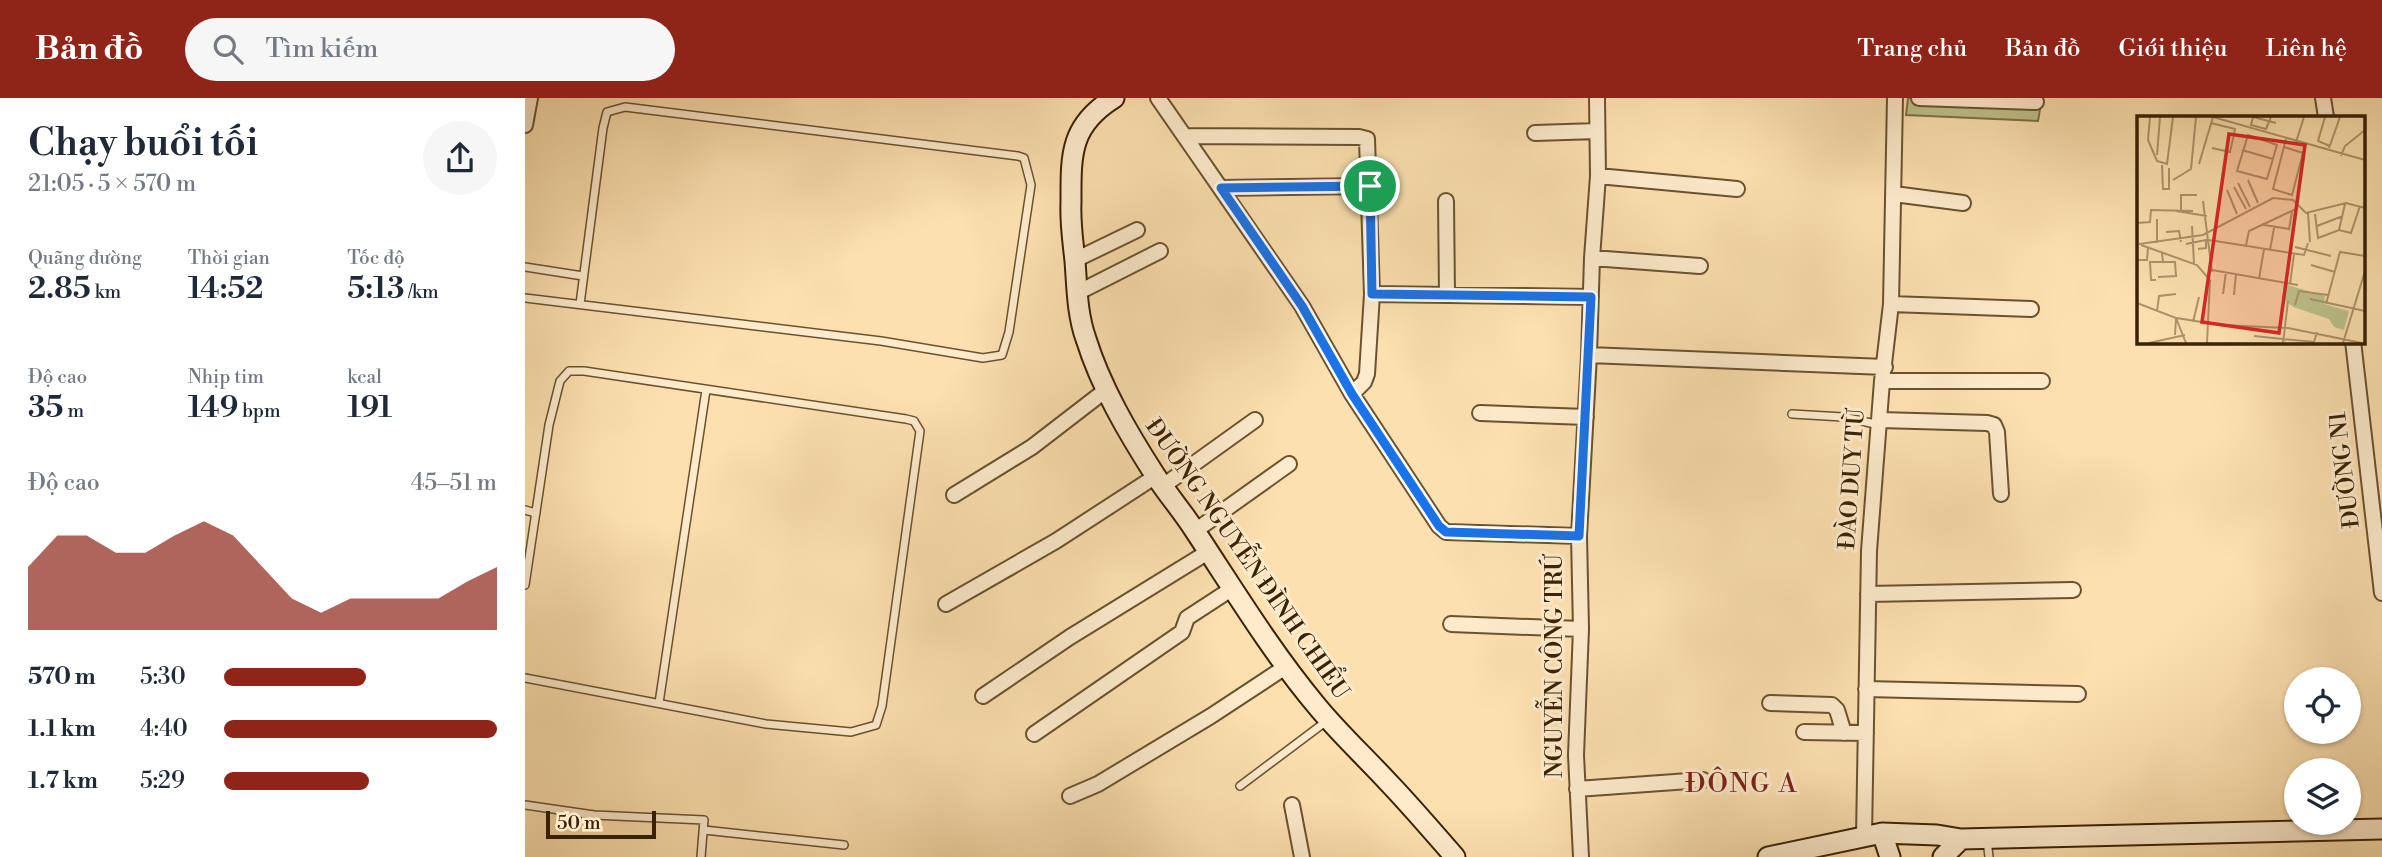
<!DOCTYPE html>
<html lang="vi">
<meta charset="utf-8">
<style>
:root{--surface:#fff;--page:#f6f6f7;--text:#1f2937;--muted:#747a83;--accent:#8f2418}
body{margin:0;font-family:"Libre Bodoni",serif;background:var(--page);color:var(--text);height:100vh;display:flex;flex-direction:column;font-size:26px;white-space:nowrap}
*{box-sizing:border-box;margin:0}
p{font-size:23px;color:var(--muted)}
.icon{flex:none;width:38px;height:38px;fill:none;stroke:currentColor;stroke-width:2;stroke-linecap:round;stroke-linejoin:round}
.map{position:relative;flex:1;overflow:hidden}
.side{display:flex;flex-direction:column;background:var(--surface);width:525px}
.side>*{flex:none}
.buttons{position:absolute;left:1759px;top:569px;display:grid;gap:14px}
.buttons a{display:grid;place-items:center;width:77px;height:77px;border-radius:50%;background:var(--surface);box-shadow:0 2px 5px #0004;font-size:35px}
.scale{position:absolute;left:21px;bottom:18px;width:110px;box-sizing:border-box;padding-left:7px;border:4px solid #3a2204;border-top:0;font-size:19px;line-height:24px;white-space:nowrap;color:#3a2204;-webkit-text-stroke:5px #fdebcc;paint-order:stroke}
.pin{position:absolute;display:grid;place-items:center;width:60px;height:60px;color:#fff;margin:-30px;border:4px solid #fff;border-radius:50%;box-shadow:0 2px 7px #0007}
.round{display:grid;place-items:center;flex:none;width:74px;height:74px;border-radius:37px;background:var(--page)}
.summary{display:flex;align-items:center;justify-content:space-between;height:119px;padding:0 28px}
h1{font-size:38px;font-weight:600;line-height:52px}
.figures{display:grid;grid-template-columns:repeat(3,1fr);gap:10px;height:119px;padding:7px 28px}
.figures div{display:grid;align-content:center}
.figures b{font-size:30px;font-weight:600}
.figures small{font-size:19px;font-weight:400}
.figures p{font-size:19px}
.chart{height:196px;padding:14px 28px}
.chart p{display:flex;justify-content:space-between}
.chart svg{width:100%;height:126px;margin-top:7px;fill:var(--accent);opacity:.7}
ul{padding:0 28px;list-style:none;font-size:23px}
li{display:grid;grid-template-columns:112px 84px 1fr;align-items:center;height:52px}
li i{height:18px;border-radius:9px;background:var(--accent)}
header{display:flex;align-items:center;gap:42px;box-sizing:border-box;height:98px;padding:0 35px;background:var(--accent);color:#fff}
header strong{font-size:33px}
nav{display:flex;gap:38px;margin-inline-start:auto;font-size:24px}
.search{width:490px;height:63px;background:var(--page);display:flex;align-items:center;gap:18px;box-sizing:border-box;padding:0 24px;border-radius:38px;color:var(--muted);font-size:26px}
main{display:flex;flex:1;min-height:0}
.map>svg:first-child{display:block}
</style>
<header>
<strong>Bản đồ</strong>
<div class="search"><svg class="icon" aria-label="search" viewBox="0 0 24 24"><circle cx="10" cy="10" r="6"/><path d="M15 15l6 6"/></svg>Tìm kiếm</div>
<nav><a>Trang chủ</a><a>Bản đồ</a><a>Giới thiệu</a><a>Liên hệ</a></nav>
</header>
<main>
<section class="side">
<div class="summary"><div><h1>Chạy buổi tối</h1><p>21:05 · 5 × 570 m</p></div><a class="round"><svg class="icon" aria-label="share" viewBox="0 0 24 24"><path d="M12 15V3M7 8l5-5 5 5M5 13v7h14v-7"/></svg></a></div>
<div class="figures">
<div><p>Quãng đường</p><b>2.85<small> km</small></b></div>
<div><p>Thời gian</p><b>14:52</b></div>
<div><p>Tốc độ</p><b>5:13<small> /km</small></b></div>
</div>
<div class="figures">
<div><p>Độ cao</p><b>35<small> m</small></b></div>
<div><p>Nhịp tim</p><b>149<small> bpm</small></b></div>
<div><p>kcal</p><b>191</b></div>
</div>
<div class="chart"><p><span>Độ cao</span>45–51 m</p>
<svg viewBox="0 0 160 44" preserveAspectRatio="none"><path d="M0 44V22L10 11L20 11L30 17L40 17L50 11L60 6L70 11L80 22L90 33L100 38L110 33L120 33L130 33L140 33L150 27L160 22V44z"/></svg>
</div>
<ul>
<li><b>570 m</b>5:30<i style="width:52%"></i></li>
<li><b>1.1 km</b>4:40<i style="width:100%"></i></li>
<li><b>1.7 km</b>5:29<i style="width:53%"></i></li>
</ul>
</section>
<div class="map">
<svg width="1857" height="759" viewBox="0 0 1857 759">
<rect width="100%" height="100%" fill="#fce0b0"/>
<filter id="stains"><feTurbulence type="fractalNoise" baseFrequency=".00286" numOctaves="4"/><feColorMatrix values="0 0 0 0 .2 0 0 0 0 .09 0 0 0 0 .02 0 0 0 .5 -.17"/></filter>
<radialGradient id="worn" r=".72"><stop offset=".6" stop-color="#630" stop-opacity="0"/><stop offset="1" stop-color="#630" stop-opacity=".3"/></radialGradient>
<path fill="#bec28c" stroke="#7c7248" stroke-width="2" d="M1383,0H1517L1513,23L1381,17Z"/>
<g fill="none" stroke-linecap="round" stroke-linejoin="round">
<defs>
<path id="lane" d="M0,169L58,178
M0,200L356,243L458,260L477,257L484,234L506,87L499,60L493,58L100,9L82,14L78,30L55,206
M1267,316L1318,319L1355,327
M0,412L11,415
M0,487L24,327L35,283L44,273H59L381,321L389,323L395,333L357,608L351,627L326,634L241,626L0,580
M134,605L181,292
M715,688L803,622
M0,707L69,717L179,722L176,759
M179,732L319,747
M1462,742L1464,759"/>
<path id="street" d="M633,0L777,208L827,296L914,428L921,434L1054,438
M1394,0L1511,4
M1798,0L1801,19
M0,27L5,0
M1010,35L1072,33
M660,38L834,39L842,41L847,196L842,276L839,284L827,296
M1073,78L1212,91
M696,90L845,88
M1369,96L1438,105
M921,103L922,197
M1067,160L1175,168
M550,162L612,132
M552,195L635,153
M847,196L1066,199
M1366,206L1506,211
M1828,243L1857,495
M1064,257L1360,269
M1357,283H1517
M955,315L1061,319
M1355,322L1462,325L1469,327L1472,334L1476,396
M638,388L730,322
M429,397L507,349L581,292
M670,433L764,366
M1343,496L1548,492
M421,506L531,443L631,378
M926,526L1056,531
M1341,591L1553,596
M458,598L545,539L683,454
M1245,605L1307,607L1312,612L1319,635
M1279,634L1341,635
M509,636L657,534L662,520L708,490
M1052,691L1178,682
M545,698L573,686L686,618L762,568
M767,707L777,759
M1339,738L1344,453L1357,283L1366,206L1370,0
M1056,759L1051,657L1056,531L1054,438L1064,257L1067,160L1073,78L1072,0"/>
<path id="secondary" d="M589,0C544,28 546,58 546,105C545,125 548,144 550,163C552,189 552,216 561,241C576,289 603,335 630,377C643,397 658,414 670,433C709,492 746,553 791,607C813,634 839,658 863,684C886,708 908,734 930,759
M1357,735L1365,759
M1243,759L1357,735L1412,737L1436,741
M1418,759L1436,741L1857,731"/>
</defs>
<use href="#lane" stroke="#6a522f" stroke-width="10"/>
<use href="#street" stroke="#6a522f" stroke-width="18"/>
<use href="#secondary" stroke="#3a2204" stroke-width="23"/>
<use href="#lane" stroke="#fdebcc" stroke-width="7"/>
<use href="#street" stroke="#fdebcc" stroke-width="14"/>
<use href="#secondary" stroke="#fdebcc" stroke-width="19"/>
</g>
<g fill="none" stroke-linecap="round" stroke-linejoin="round">
<defs>
<path id="route" d="M845,88L847,196L1066,199L1054,438L921,434L914,428L827,296L777,208L696,90Z"/>
</defs>
<use href="#route" stroke="#fff" stroke-width="14"/>
<use href="#route" stroke="#1a73e8" stroke-width="9"/>
</g>
<g text-anchor="middle" dominant-baseline="central" stroke-width="6" stroke-linejoin="round" paint-order="stroke">
<g font-size="23" fill="#3a2204" stroke="#fdebcc">
<text transform="translate(1820 372) rotate(-97)">ĐƯỜNG N1</text>
<text transform="translate(1327 381) rotate(-86)">ĐÀO DUY TỪ</text>
<text transform="translate(722 461) rotate(55)">ĐƯỜNG NGUYỄN ĐÌNH CHIỂU</text>
<text transform="translate(1030 568) rotate(-90)">NGUYỄN CÔNG TRỨ</text>
</g>
<g font-size="26" letter-spacing="2" fill="#7a1f14" stroke="#fdebcc">
<text x="1217" y="686">ĐÔNG A</text>
</g>
</g>
<g transform="translate(1612 18)">
<rect width="228" height="228" fill="#fce0b0"/>
<path d="M147,168L188,180L187,188L212,195L207,214L197,211L192,203L156,191L145,182Z" fill="#bec28c"/>
<path fill="none" stroke="#ae946b" stroke-width="2" d="M13,1L11,24L20,45L30,48L36,1M76,1L228,44M116,1L114,9L129,13L134,1M116,1L139,7M188,1L181,25L193,30M74,7L98,13L93,36L75,32M111,19L140,29L130,63L100,55ZM159,26L167,1M147,31L166,37L155,79L136,73L149,23M192,32L203,1M105,34L136,43M20,39L23,1M204,40L208,30L228,14M62,48L76,1M25,49L26,73H32V52M36,64L54,53L59,1M111,64L121,87M101,67L113,91M97,71L109,93M90,74L100,98M66,85L75,156M44,94V79H60M39,95L70,100M171,97L173,126M178,98L181,122L202,114L214,117L223,90M20,103V127M0,107L13,106L14,94L56,95M127,109L152,113L155,96M55,110L57,148M180,110L206,100M202,114L208,88M29,116L42,115L44,126M72,124L167,139L171,127M2,128L66,119L136,82L156,84L169,97L209,87L228,92M49,128L69,124V132L61,133M4,129L60,149L73,164L70,227M109,129L112,115L161,92M158,131L194,140M133,134L137,112M0,144H10L11,132M174,149L198,156M75,154L161,169M21,161L39,160L38,146H26M122,163L127,133M19,164H14L13,146H26L25,137M153,168L157,138M86,178L89,156M97,179L99,158M173,183L228,195M0,187L39,202L49,227M189,188L203,136L228,140M158,189L162,175L191,179M20,195L22,180L39,178M56,206L62,181M38,219L39,202L84,209L151,212L225,227M117,220L177,226L180,216M12,227L48,219M146,227L151,185M206,227L228,155"/>
<path fill="#d62828" fill-opacity="0.15" stroke="#d62828" stroke-width="3.5" d="M92,18L168,29L142,217L65,206Z"/>
<rect width="228" height="228" fill="none" stroke="#3a2204" stroke-width="3.5"/>
</g>
<rect width="100%" height="100%" filter="url(#stains)"/>
<rect width="100%" height="100%" fill="url(#worn)"/>
</svg>
<div class="buttons">
<a><svg class="icon" aria-label="locate" viewBox="0 0 24 24"><circle cx="12" cy="12" r="6"/><path d="M12 2v4M12 18v4M2 12h4M18 12h4"/></svg></a>
<a><svg class="icon" aria-label="layers" viewBox="0 0 24 24"><path d="M12 4l9 5-9 5-9-5zM3 14l9 5 9-5"/></svg></a>
</div>
<div class="scale">50 m</div>
<div class="pin" style="left:845px;top:88px;background:#1e9e55"><svg class="icon" aria-label="arrive" viewBox="0 0 24 24"><path d="M6 21V4h12l-3 4 3 4H6"/></svg></div>
</div>
</main>
